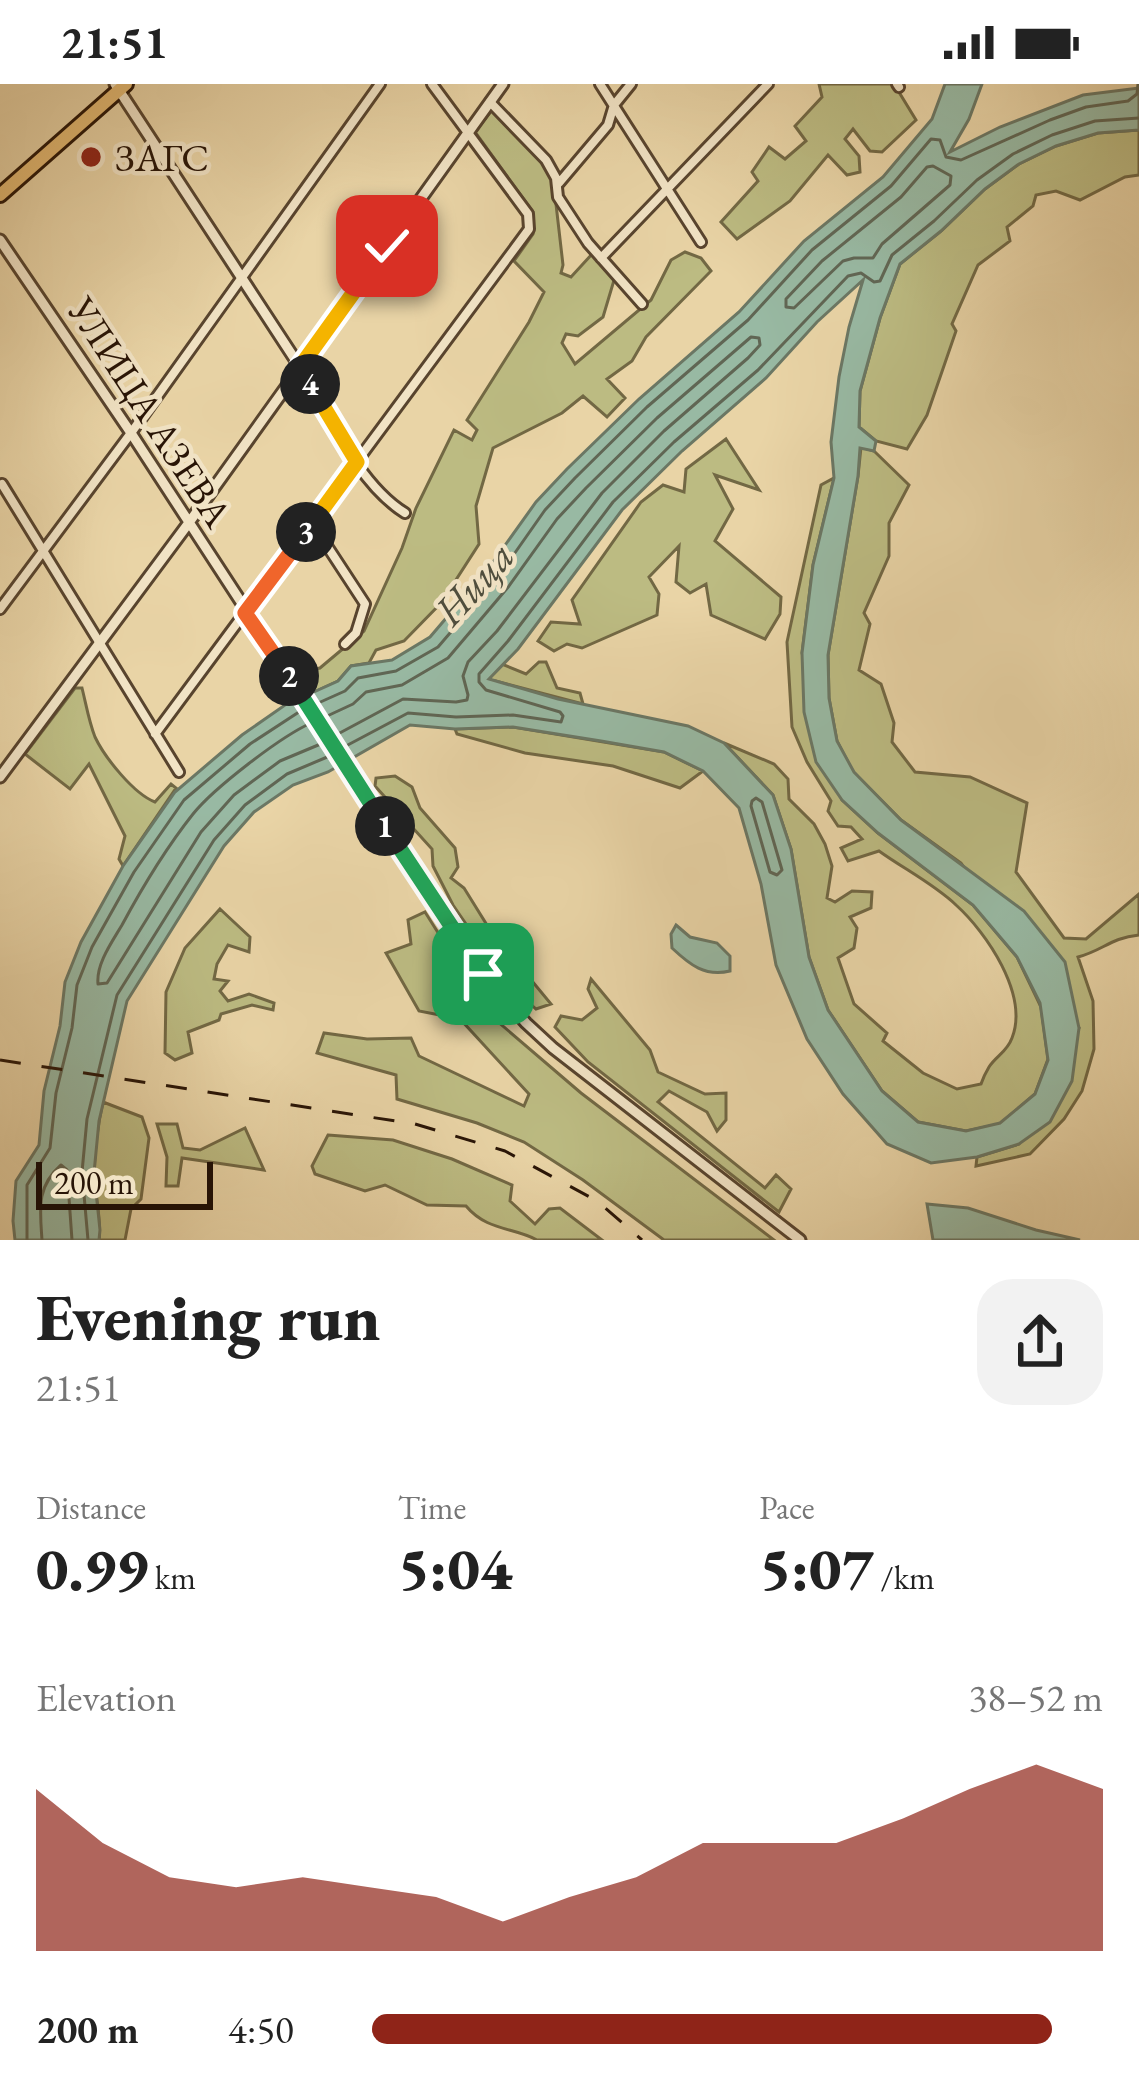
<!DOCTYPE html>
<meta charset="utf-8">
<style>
:root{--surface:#fff;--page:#f2f2f2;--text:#222;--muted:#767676;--accent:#8f2418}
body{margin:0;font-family:"EB Garamond",serif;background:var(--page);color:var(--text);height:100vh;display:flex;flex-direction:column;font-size:45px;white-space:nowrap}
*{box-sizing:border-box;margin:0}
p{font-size:39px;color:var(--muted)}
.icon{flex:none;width:66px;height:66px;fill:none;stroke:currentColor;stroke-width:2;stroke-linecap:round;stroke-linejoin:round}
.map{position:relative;height:1156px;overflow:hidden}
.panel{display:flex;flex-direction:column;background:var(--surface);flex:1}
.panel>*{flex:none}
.scale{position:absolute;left:36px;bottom:30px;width:177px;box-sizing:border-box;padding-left:12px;border:6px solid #281406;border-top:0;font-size:33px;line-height:42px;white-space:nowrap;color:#281406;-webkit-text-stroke:9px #f1e3c5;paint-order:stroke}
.pin{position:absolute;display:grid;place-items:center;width:102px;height:102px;color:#fff;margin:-51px;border-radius:24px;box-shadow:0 6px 18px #0006}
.km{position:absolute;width:60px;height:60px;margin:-30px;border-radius:50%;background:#222;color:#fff;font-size:33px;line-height:60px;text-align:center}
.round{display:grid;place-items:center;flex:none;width:126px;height:126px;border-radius:36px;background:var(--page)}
.summary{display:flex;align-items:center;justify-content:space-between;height:204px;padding:0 36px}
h1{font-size:66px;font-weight:800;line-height:90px}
.stats{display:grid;grid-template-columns:repeat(3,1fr);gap:18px;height:204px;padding:12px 36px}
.stats div{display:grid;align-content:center}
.stats b{font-size:60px;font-weight:800}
.stats small{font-size:33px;font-weight:400}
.stats p{font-size:33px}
.chart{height:336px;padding:24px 36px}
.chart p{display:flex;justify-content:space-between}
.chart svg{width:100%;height:216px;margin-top:12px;fill:var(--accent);opacity:.7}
ul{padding:0 36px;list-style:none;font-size:39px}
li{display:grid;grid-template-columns:192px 144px 1fr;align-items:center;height:90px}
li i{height:30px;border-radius:15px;background:var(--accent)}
.status{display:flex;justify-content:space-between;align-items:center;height:84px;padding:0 60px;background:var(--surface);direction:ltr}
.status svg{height:33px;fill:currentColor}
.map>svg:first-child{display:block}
</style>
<div class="status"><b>21:51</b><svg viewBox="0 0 49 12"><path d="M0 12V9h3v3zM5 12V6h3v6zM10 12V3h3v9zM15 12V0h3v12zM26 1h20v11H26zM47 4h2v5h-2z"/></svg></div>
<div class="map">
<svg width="1139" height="1156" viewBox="0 0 1139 1156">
<rect width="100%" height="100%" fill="#e9d4a6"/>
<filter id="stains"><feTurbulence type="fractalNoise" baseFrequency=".00167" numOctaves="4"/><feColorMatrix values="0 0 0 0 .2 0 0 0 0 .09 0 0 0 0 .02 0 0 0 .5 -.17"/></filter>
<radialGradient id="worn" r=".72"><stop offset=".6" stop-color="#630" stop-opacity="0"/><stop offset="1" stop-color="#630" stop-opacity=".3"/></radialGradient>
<path fill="#bcbb82" stroke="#726844" stroke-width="3" d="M819,0H894L916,36L882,68L870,67L853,45L845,55L859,72L860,88L847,91L828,71L790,117L737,155L721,138L758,97L752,88L769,63L785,75L806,57L795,42L822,13Z
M492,26L544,78L553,94L563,181L561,189L571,193L593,169L615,193L603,233L578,252L566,250L562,259L575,280L651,216L671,176L685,168L701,174L711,187L646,253L632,277L607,295L625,314L607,333L583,312L562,329L493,364L476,422L479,460L441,519L404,557L376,566L369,579L351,582L338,597L310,610L298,593L303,587L320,584L364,547L402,464L416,424L454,346L472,356L477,346L467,336L529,238L544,208L514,177L533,150V128L475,48Z
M1139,46V91L1125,93L1080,116L1056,107L1036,111L1033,122L1007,143L1010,157L978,181L952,240L956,247L927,331L907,365L876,357L859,343L860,307L880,234L900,180L941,147L985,105L1019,80L1056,62L1098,49Z
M726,355L759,406L715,391L733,425L715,457L781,513L780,530L765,555L711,531L706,500L690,509L676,498L679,462L649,493L659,510L657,531L582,564L567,560L554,567L538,557L551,538L580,540L572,516L641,418L663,401L684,408L686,385Z
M861,363L874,367L909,401L889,439V472L864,529L870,540L859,586L881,600L894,639L892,658L915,688L970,693L1027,719L1016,788L1064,854L1086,855L1139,810V851C1110,854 1104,866 1078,873L1093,917L1094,965L1082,1007L1064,1035L1030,1070L976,1082L977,1073L1019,1060L1079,944L961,779L901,736L853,688L837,657L829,614L828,571L858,392Z
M834,394L813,481L802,569L842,716L878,749L973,821L1017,873L1041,923L1048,975L1035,1010L1000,1040L966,1047L918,1038L882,1007L828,926L809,873L791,765L773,711L724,659L774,680L788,695L789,715L814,740L825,760L832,782L827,814L835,818L852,807L872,808L871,824L850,833L857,844L854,864L838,874L854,920L887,949L883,957L923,989L957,1005L981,1000C983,994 986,988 989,983C996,972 1007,968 1012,954C1029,911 987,849 956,821C934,800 904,785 879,767L848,777L841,764L862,755L851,743L838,742L828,727L831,717L807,678L792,643L787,558L821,401Z
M539,578H546L557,604L580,609L583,620L488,595L502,580L526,590Z
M75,604H82C86,620 89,638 95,653C105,674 134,710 155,718L171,700L176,704L123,782L119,775L125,752L89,680L70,705L25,670Z
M513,643L664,668L703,687L680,704L613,682L525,669L457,650L455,645Z
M395,692L412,703L420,724L455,764L458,783L451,794L464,804L505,870L513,874L551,920L536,925L505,897L453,821L433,782L432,765L375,702L376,694Z
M220,825L250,853L249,868L228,861L217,880L214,895L228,897L220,907L228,917L249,910L274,919L273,926L252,921L221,930L219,936L188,948L192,969L175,976L165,969L166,908L185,864Z
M425,828L490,931L581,1009L774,1156H664L583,1096L524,1058L477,1039L397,1015L396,991L317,969L324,949L367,955L411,954L419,972L524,1022L529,1010L460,935L419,927L386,869L411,860L408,836Z
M591,895L650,966L658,988L705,1010L726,1009V1036L717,1047L707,1028L669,1007L658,1018L765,1104L776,1091L791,1105L779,1128L588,978L555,943L561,932L582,936L597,924L588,905Z
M103,1018L142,1033L149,1054L141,1115L131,1125L125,1156H99C102,1133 94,1110 94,1087C95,1064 98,1040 103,1018Z
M157,1040H177L183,1064L200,1066L245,1044L264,1086L182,1074L178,1102H166L167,1073Z
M328,1051L393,1056L452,1075L512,1101L510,1117L535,1140L549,1125L560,1124L602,1156H537C513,1143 487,1147 466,1122L427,1121L385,1101L365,1107L315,1090L312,1082Z"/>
<path fill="#98b9a3" stroke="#6b7764" stroke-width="3" fill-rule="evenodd" d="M945,0H982L969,35L950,68L1000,43L1083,11L1139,4V46L1098,49L1056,62L1019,80L985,105L941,147L900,180L880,234L860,307L859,343L876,357L874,367L860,364L858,392L828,571L829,614L837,657L854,688L901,736L1024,827L1065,878L1079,944L1072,997L1050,1038L1019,1060L977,1073L931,1079L887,1060L843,1010L807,955L776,881L761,800L739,724L703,687L664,668L601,657L513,643L455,645L410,641L328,688L293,701L254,728L224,762L127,917L99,1037L94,1089L100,1146L99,1156H15L13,1137L16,1097L39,1061L44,1007L60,942L65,898L81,858L123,782L175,708L242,651L285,621L338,597L351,582L392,576L430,553L488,485L536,418L567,385L639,315L739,228L804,157L883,93L932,35ZM863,196L849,243L839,293L831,358L834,394L813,481L802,569L804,628L816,678L842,716L878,749L973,821L1017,873L1040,919L1048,976L1035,1010L1000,1039L966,1047L918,1038L882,1007L828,926L809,873L791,765L773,711L724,659L688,642L558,615L489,595L518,565L622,426L682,367L766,294L817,238Z
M676,841L690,853L717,859L730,872V887C705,893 690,881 672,864L671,850Z
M927,1120L968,1124L1036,1146L1080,1156H933Z"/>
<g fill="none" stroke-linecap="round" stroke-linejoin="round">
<path stroke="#606654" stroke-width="3" d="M933,82L951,92L950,101L882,160L873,174H854L843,177L794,224L786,223V215L822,177L901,113L927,83Z
M316,620L345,607L358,594L396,587L438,563L498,493L545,426L575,394L647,323L748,236L812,166L891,102L931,55L940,56L946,73L961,76L1050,36L1086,23L1128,17L1137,10L1138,0
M325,633L353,620L366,608L402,601L448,574L509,502L557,435L586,404L657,334L751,253L759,254L760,261L748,274L664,347L602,409L497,547L468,578L463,592L468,611L467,616L456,618L403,615L336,651
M311,639C280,653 214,704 193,730C166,764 143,802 122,841C112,858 96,880 98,900L107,899L201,748L234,711L280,677L323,659
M344,663L408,629L456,633L513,631L561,638L563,632L560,628L486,606L479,598V590L508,557L613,418L674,358L758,286L848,192L861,189L874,198L880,197L892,171L934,137L977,96L1013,70L1052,51L1095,37L1139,34
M756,714L762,718L782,786L777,791L770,788L751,722L752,717Z
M27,1156V1101L50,1064L56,1009L72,944L77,901L92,863L134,788L184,716L250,660L302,626
M42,1156C40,1125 36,1103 61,1081L67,1086L72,1156
M88,1156L82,1088L87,1035L117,911L214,756L245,721L287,690L332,671"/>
<defs>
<path id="minor" d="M600,0L701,158
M897,0L899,3
M490,18L546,76L556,94L558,113L588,159L642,220
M559,99L608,41L614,21L631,0
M601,174L768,0
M300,283C328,330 358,400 405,429
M2,400L179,688
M312,439L365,520L356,549L345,560
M0,525L131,349L380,0
M155,650L529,145L528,130L432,0"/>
<path id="tertiary" d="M115,0L300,283
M0,156L131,349L483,890L526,939L553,964L800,1156
M0,693L188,440L503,0"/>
<path id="primary" d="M0,111L126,0"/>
</defs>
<use href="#minor" stroke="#58442e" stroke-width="14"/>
<use href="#tertiary" stroke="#58442e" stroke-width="15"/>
<use href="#primary" stroke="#281406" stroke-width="18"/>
<use href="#minor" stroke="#f1e3c5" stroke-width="8"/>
<use href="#tertiary" stroke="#f1e3c5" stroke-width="9"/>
<use href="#primary" stroke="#e4ba73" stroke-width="12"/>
<path stroke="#281406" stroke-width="3" stroke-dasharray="21 21" stroke-linecap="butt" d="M0,976L415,1040L505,1067L597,1117L642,1156"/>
</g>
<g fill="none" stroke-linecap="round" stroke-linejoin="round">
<defs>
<path id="split-1" d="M385,742L483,890"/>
<path id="split-2" d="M289,592L385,742"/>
<path id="split-3" d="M289,592L245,529L306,448"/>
<path id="split-4" d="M306,448L357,378L310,300"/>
<path id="split-5" d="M310,300L300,283L387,162"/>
</defs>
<use href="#split-1" stroke="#fff" stroke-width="24"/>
<use href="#split-2" stroke="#fff" stroke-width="24"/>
<use href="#split-3" stroke="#fff" stroke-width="24"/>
<use href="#split-4" stroke="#fff" stroke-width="24"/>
<use href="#split-5" stroke="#fff" stroke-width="24"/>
<use href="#split-1" stroke="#22a559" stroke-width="15"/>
<use href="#split-2" stroke="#22a559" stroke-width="15"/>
<use href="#split-3" stroke="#f0652b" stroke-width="15"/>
<use href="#split-4" stroke="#f5b400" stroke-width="15"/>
<use href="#split-5" stroke="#f5b400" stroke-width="15"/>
</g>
<circle fill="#8f2418" stroke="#f1e3c5" stroke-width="4.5" cx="91" cy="73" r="12"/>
<g text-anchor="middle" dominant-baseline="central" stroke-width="9" stroke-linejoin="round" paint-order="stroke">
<g font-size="39" fill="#281406" stroke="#f1e3c5" text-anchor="start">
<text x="115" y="73">ЗАГС</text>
</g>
<g font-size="39" fill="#281406" stroke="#f1e3c5">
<text transform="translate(150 328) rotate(57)">УЛИЦА АЗЕВА</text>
</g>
<g font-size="42" font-style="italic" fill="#4f4e3d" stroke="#f1e3c5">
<text transform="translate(474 499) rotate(-48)">Ница</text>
</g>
</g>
<rect width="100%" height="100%" filter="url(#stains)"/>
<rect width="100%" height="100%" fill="url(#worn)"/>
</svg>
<div class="scale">200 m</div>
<div class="pin" style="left:483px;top:890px;background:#1e9e55"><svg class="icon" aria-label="arrive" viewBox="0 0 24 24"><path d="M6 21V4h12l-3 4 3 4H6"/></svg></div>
<div class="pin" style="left:387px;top:162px;background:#d93025"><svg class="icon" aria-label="check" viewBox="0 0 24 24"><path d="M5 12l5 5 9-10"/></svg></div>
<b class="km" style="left:385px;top:742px">1</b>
<b class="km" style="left:289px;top:592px">2</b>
<b class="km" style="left:306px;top:448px">3</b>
<b class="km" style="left:310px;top:300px">4</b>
</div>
<section class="panel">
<div class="summary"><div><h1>Evening run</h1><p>21:51</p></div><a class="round"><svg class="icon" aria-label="share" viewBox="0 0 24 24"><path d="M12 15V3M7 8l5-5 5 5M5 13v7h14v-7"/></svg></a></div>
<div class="stats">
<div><p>Distance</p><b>0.99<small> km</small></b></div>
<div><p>Time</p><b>5:04</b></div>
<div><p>Pace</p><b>5:07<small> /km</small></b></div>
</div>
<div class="chart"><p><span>Elevation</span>38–52 m</p>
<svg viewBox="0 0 160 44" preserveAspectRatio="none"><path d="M0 44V11L10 22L20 29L30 31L40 29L50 31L60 33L70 38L80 33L90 29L100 22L110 22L120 22L130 17L140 11L150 6L160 11V44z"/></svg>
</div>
<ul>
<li><b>200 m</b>4:50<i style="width:93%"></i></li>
</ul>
</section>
